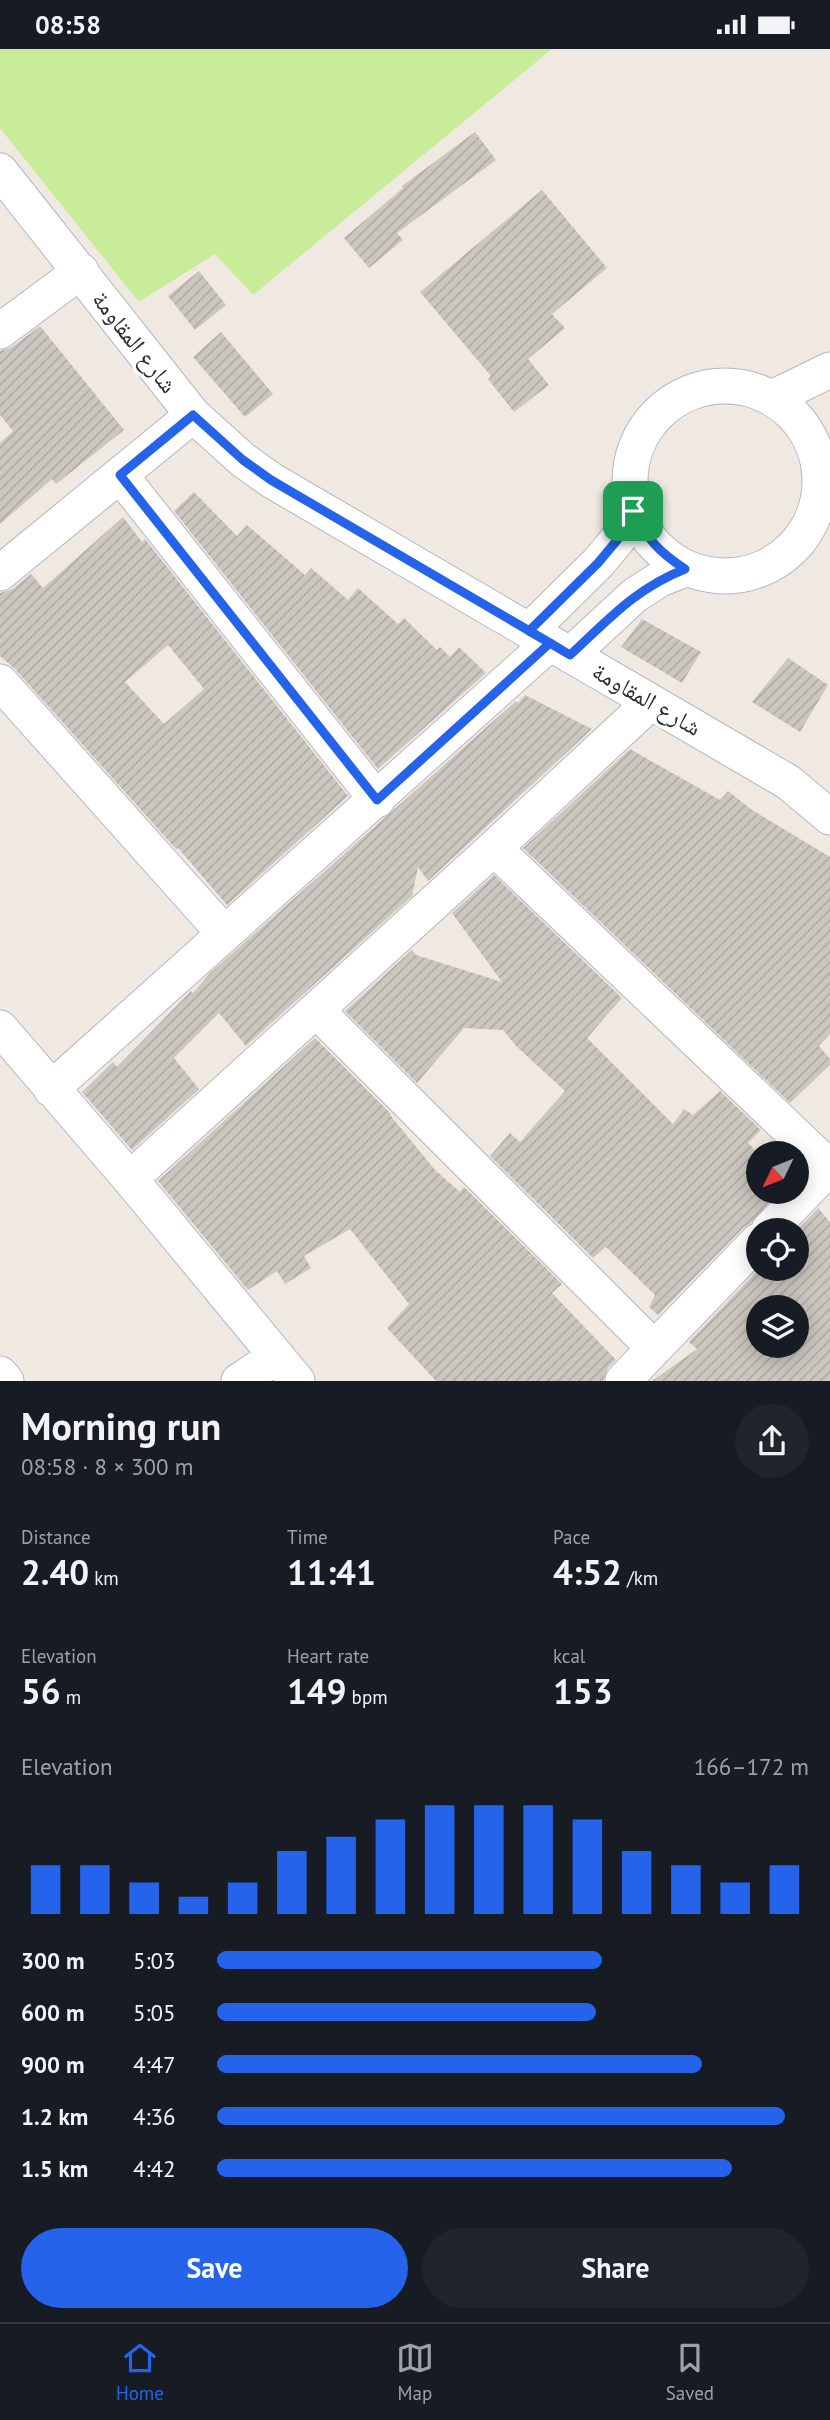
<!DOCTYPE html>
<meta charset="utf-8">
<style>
:root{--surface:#171b24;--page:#20242c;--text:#f1f3f6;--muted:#9ea1a6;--line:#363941;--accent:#2563eb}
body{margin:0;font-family:"PT Sans","Noto Naskh Arabic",sans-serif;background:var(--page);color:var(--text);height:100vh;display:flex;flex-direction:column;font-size:26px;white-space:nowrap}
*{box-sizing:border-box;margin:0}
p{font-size:23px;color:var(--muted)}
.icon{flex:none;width:38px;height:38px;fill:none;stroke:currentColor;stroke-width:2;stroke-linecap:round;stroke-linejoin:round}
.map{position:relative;height:1332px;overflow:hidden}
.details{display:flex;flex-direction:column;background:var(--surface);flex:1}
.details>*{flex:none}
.needle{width:46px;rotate:227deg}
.fabs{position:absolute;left:746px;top:1092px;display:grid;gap:14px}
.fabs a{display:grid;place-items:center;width:63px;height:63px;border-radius:50%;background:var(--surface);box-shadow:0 4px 18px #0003;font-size:35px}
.pin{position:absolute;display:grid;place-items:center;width:60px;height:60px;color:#fff;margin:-30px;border-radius:14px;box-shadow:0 4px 10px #0006}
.round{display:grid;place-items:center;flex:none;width:74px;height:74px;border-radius:37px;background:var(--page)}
.headline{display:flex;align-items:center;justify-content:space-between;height:119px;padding:0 21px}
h1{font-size:38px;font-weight:700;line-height:52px}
.figures{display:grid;grid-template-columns:repeat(3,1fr);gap:10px;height:119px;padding:7px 21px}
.figures div{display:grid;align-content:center}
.figures b{font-size:35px;font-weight:700}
.figures small{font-size:19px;font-weight:400}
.figures p{font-size:19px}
.chart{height:196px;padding:14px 21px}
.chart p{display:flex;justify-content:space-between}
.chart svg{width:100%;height:126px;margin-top:7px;stroke:var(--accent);stroke-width:6}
.cta{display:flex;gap:14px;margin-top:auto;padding:14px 21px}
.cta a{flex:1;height:80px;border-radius:42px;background:var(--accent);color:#fff;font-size:28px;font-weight:700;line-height:80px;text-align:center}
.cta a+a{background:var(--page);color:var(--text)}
ul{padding:0 21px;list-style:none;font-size:23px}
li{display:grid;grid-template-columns:112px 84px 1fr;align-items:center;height:52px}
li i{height:18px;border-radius:9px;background:var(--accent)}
.status{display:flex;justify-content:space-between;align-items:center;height:49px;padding:0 35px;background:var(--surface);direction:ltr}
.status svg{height:19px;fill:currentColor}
.dock{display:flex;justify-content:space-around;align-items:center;height:98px;border-top:2px solid var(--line);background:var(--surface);font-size:19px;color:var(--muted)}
.dock a{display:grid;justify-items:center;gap:4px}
.dock .selected{color:var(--accent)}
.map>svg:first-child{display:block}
</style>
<div class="status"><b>08:58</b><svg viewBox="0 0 49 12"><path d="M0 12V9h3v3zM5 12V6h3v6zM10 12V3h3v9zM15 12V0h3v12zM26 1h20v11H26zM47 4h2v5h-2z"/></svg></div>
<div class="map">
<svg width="830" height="1332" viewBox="0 0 830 1332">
<defs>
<pattern id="building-hatch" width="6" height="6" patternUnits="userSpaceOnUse" patternTransform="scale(1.75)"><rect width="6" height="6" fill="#cbc7bf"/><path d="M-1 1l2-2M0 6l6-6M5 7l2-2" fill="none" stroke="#afaba4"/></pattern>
</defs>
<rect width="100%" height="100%" fill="#efe9e1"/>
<path fill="#c9ec9a" d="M0,0H552L253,246L215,205L139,253L0,79Z"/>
<path fill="url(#building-hatch)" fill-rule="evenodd" d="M475,83L496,111L397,184L403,191L369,219L344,189L403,139L402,137Z
M542,141L607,219L552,265L565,279L528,310L549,336L514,363L488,330L491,327L420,243Z
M199,222L226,256L195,281L168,247Z
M40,277L124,381L56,435L52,430L0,475V394L13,382L0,366V302L12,298Z
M221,283L273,345L245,368L193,308Z
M194,443L237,487L247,476L305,526L311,519L348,551L358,539L398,575L404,569L437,601L440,598L450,608L459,598L486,624L378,720L174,462Z
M123,468L142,493L145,490L348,747L227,856L178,799L176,800L15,620L0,607V544L13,540L31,525L43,539ZM168,596L204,640L164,675L125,633Z
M642,570L701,603L682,634L621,598Z
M788,609L828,636L800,683L752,653Z
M525,646L592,680L428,832L418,818L412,847L246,997L219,964L174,1009L199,1040L132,1101L82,1043L113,1013L117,1018L191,942L193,944L210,924L516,652L518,654Z
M630,700L720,751L728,742L752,761L830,808V985L819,997L830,1010V1016L790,1054L523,799Z
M494,826L622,949L587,989L673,1075L684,1060L693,1066L720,1042L761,1081L748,1094L758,1104V1143H778L751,1174L744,1178L658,1266L649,1258L655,1246L606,1198L593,1209L490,1107L510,1084L520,1093L565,1042L516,997L503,981L464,979L417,1034L345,962L412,901L416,906L502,933L452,864Z
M315,989L391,1065L390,1066L435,1121L460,1143L464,1138L562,1235L552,1244L616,1311L608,1319L603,1332H436L387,1279L409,1255L350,1180L304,1207L311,1219L285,1235L277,1222L248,1241L158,1132Z
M818,1159L830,1173V1332H652L697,1300L689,1293L759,1220H796V1182ZM758,1258H796V1297H758Z"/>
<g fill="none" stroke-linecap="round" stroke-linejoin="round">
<defs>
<path id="street" d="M0,122L193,366L243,411L271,431L788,733L830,768
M0,282L81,222
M630 432a95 95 0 1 1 190 0a95 95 0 1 1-190 0Z
M772,349L830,321
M120,426L377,751
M0,524L193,366
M529,582L598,514L618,490L633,462
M570,606L635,546L660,530L685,520
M0,633L224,884
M494,799L830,1119
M316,961L654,1299
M0,979L130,1130L297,1332
M51,1040L550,594
M130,1130L494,799L651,653
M769,1181L830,1118
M0,1325L6,1332
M239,1332L277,1307
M623,1332L758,1192"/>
</defs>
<use href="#street" stroke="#b4b7c1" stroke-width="37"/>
<use href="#street" stroke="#fff" stroke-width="35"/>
</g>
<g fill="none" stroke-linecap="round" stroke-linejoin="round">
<defs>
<path id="route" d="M633,462L618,490L598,514L529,582L550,594L377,751L120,426L193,366L243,411L271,431L550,594L570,606C609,570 635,540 685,520C659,503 647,490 633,462"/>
</defs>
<use href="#route" stroke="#fff" stroke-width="14"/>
<use href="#route" stroke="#2563eb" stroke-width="9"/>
</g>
<g text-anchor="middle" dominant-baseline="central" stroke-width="7" stroke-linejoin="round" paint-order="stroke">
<g font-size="24" fill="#2e2e2e" stroke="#fff">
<text transform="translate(135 293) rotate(52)">شارع المقاومة</text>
<text transform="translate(647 650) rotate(30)">شارع المقاومة</text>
</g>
</g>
</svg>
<div class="fabs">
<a><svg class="needle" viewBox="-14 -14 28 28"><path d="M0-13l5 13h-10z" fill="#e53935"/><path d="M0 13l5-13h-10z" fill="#9ea1a6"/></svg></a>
<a><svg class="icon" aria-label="locate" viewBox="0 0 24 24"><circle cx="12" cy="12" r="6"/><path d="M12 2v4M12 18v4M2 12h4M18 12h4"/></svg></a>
<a><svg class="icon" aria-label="layers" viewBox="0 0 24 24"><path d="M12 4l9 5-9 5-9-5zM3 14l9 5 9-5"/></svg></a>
</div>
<div class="pin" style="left:633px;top:462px;background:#1e9e55"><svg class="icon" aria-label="arrive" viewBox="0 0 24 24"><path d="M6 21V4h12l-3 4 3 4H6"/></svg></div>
</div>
<section class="details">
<div class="headline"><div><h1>Morning run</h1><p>08:58 · 8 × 300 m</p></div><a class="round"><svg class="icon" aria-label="share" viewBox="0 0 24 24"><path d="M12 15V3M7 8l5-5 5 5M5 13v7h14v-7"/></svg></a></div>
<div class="figures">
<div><p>Distance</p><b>2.40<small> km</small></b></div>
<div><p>Time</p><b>11:41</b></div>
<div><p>Pace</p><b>4:52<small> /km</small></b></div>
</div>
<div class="figures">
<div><p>Elevation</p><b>56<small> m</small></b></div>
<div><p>Heart rate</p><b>149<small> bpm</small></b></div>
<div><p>kcal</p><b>153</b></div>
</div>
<div class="chart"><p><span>Elevation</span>166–172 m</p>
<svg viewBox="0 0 160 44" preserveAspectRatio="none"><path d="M5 44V27M15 44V27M25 44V33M35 44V38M45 44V33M55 44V22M65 44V17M75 44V11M85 44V6M95 44V6M105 44V6M115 44V11M125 44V22M135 44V27M145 44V33M155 44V27"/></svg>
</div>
<ul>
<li><b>300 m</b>5:03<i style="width:65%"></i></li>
<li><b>600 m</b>5:05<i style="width:64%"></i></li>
<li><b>900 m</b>4:47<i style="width:82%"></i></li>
<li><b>1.2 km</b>4:36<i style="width:96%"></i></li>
<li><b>1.5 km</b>4:42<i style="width:87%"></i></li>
</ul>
<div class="cta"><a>Save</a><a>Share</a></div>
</section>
<nav class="dock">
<a class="selected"><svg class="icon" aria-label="home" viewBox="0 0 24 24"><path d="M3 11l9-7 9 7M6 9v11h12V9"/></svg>Home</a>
<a><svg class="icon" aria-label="map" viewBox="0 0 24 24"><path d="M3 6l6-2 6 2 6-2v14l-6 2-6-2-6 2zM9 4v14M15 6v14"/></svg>Map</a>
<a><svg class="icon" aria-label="saved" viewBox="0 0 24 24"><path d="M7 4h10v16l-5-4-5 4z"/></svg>Saved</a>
</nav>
